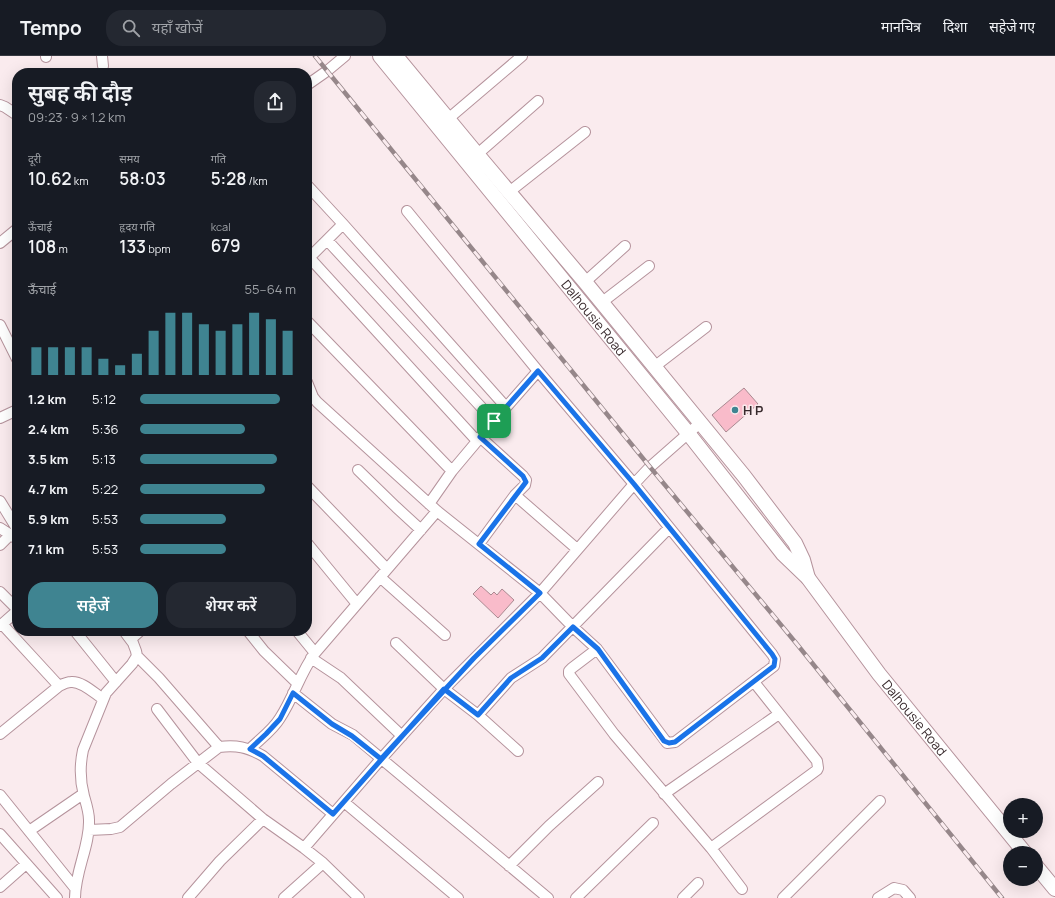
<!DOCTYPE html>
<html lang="hi">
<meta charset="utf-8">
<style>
:root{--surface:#171b24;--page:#242831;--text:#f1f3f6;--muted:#9ea1a6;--line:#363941;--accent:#3f8491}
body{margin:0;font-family:Manrope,"Noto Sans Devanagari",sans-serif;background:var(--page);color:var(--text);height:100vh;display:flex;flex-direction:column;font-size:15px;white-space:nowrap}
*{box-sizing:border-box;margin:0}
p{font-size:13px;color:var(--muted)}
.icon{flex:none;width:22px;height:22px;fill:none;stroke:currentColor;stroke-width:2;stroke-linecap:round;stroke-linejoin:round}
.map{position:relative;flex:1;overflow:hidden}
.details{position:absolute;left:12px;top:12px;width:300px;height:568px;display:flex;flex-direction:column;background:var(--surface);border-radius:16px;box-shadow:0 4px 16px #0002}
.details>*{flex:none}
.buttons{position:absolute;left:1003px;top:742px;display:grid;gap:8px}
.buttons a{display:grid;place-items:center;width:40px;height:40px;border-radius:50%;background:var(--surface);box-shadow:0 4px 16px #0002;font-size:20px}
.pin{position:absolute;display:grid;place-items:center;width:34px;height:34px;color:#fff;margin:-17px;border-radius:8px;box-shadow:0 2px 6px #0006}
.round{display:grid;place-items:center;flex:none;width:42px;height:42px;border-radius:16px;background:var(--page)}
.summary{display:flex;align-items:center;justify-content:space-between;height:68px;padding:0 16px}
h1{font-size:22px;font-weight:600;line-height:30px}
.stats{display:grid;grid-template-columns:repeat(3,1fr);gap:6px;height:68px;padding:4px 16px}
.stats div{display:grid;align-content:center}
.stats b{font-size:17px;font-weight:600}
.stats small{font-size:11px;font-weight:400}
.stats p{font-size:11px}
.chart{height:112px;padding:8px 16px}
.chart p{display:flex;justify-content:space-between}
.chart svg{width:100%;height:72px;margin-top:4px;stroke:var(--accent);stroke-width:6}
.button{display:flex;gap:8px;margin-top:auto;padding:8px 16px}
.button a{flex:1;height:46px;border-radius:16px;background:var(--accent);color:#fff;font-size:16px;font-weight:600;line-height:46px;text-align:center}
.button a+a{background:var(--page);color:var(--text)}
ul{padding:0 16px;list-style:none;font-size:13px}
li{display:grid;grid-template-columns:64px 48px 1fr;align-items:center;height:30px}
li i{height:10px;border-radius:5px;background:var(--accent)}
header{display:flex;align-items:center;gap:24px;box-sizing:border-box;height:56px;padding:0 20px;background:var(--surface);border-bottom:1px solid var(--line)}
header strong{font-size:19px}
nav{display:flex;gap:22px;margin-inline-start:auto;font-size:14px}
.search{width:280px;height:36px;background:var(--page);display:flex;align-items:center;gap:10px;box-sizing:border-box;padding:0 14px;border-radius:16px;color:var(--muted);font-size:15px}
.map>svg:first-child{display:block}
</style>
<header>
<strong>Tempo</strong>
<div class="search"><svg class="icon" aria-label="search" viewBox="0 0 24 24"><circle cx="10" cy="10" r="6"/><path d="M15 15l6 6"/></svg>यहाँ खोजें</div>
<nav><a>मानचित्र</a><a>दिशा</a><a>सहेजे गए</a></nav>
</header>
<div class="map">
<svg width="1055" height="842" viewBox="0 0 1055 842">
<rect width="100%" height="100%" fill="#faebee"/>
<path fill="#f9bbca" stroke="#aa8991" d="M744,332L758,348L726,376L712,359Z
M481,530L491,539L494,536L497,539L502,533L514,544L498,562L473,538Z"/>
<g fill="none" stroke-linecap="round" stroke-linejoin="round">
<defs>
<path id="street" d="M46,0V1
M102,0L103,10
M307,29L327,15L345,0
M0,49L5,51L17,59
M448,63L522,0
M473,102L538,45
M307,129L343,168L506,351
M509,136L585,76
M327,184L494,365
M0,187L17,173
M307,199L477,385
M307,204L343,168
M585,226L625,190
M601,247L649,210
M307,265L452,415
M0,269L17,303
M654,311L706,271
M307,326L313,341L317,346L437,455L540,537L573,571L597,593L667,687L675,686L774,610L775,603L772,598L634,428L538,315L407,155
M0,362L17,354
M358,414L396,451L421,474
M307,430L387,513
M515,439L577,493
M0,445L17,473
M429,448L452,415L494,365L538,315
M0,472L17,483
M307,487L357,548
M479,488L515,439L525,429L526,424L523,420L480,381
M0,489L10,479
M380,521L445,579
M0,536L17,553
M2,568L59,630
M0,570L17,555
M75,575L116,626
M248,575L264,595L297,627
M297,575L315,597
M131,583L140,575
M396,587L444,633L478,659L518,695
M597,593L572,612L569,615V618L614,678L711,792L742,833
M137,600L159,622L219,691
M311,602L341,622L402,680
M293,637L332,668L353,679L548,842
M157,653L198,707L263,763L304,792L323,807L359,842
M478,659L511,622L542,602L669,472
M0,678L59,630C63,628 67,626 71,626C82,625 94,637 103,643
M250,693C260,683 273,674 280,662C294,641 300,617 315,597L437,455
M664,738L779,658
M0,739L75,832
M344,746L458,842
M89,774L111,773L120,771L171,728L219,691C237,689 247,691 263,700L333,758
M29,775L83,738
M0,778L57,842
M304,792L381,703L444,633L540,537L634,428L650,411L700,367
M711,792L817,714L818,712L817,705L754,626
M509,810L549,770L598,726
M0,831L26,808
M75,842C75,815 90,790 89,764C89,756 86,747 84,740C80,725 80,708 83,694L106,637L132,608L137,600L136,595L133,587L124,575
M188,842L220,805L263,763
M284,842L323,807
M576,842L653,767
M683,842L698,827
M783,842L880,745
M878,842L894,832L903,834L910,842"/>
<g id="secondary">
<path id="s1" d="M380,0L688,377L783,498L808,522L879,618L1025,797"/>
<path d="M396,0L477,98L585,226L744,420L795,487L803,504L808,522"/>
<path d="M1036,810L1055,833"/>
</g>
</defs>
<use href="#street" stroke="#b5939c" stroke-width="12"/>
<use href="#secondary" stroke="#b5939c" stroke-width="16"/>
<use href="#street" stroke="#fff" stroke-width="10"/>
<use href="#secondary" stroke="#fff" stroke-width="14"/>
<defs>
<path id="rail" d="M315,0L650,411L796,587L1002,842"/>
</defs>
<use href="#rail" stroke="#96878a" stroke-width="4.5"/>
<use href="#rail" stroke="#faebee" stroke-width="3" stroke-dasharray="9" stroke-linecap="butt"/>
</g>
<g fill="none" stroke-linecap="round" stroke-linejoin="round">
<defs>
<path id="route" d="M494,365L480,381L523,420L526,426L479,488L540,537L474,602L381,703L352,680L332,668L293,637L280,663L266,678L250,693L263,700L333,758L444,633L478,659L511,622L542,602L573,571L598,593L664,685L669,687L675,686L774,610L775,603L772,598L634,428L538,315L494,365"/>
</defs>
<use href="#route" stroke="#fff" stroke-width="8"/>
<use href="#route" stroke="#1a73e8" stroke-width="5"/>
</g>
<circle fill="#3f8491" stroke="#faebee" stroke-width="1.5" cx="735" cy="354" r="4"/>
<g text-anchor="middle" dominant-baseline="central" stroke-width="3" stroke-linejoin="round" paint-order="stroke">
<g font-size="13" fill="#382a2d" stroke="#faebee">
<text stroke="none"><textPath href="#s1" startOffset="338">Dalhousie Road</textPath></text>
<text stroke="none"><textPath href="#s1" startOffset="851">Dalhousie Road</textPath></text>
</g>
<g font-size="13" font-weight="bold" fill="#382a2d" stroke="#faebee" text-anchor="start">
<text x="743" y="354">H P</text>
</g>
</g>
</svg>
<div class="buttons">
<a>+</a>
<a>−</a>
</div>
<div class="pin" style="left:494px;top:365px;background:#1e9e55"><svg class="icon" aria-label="arrive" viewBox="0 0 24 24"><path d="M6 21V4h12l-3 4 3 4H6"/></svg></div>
<section class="details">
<div class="summary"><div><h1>सुबह की दौड़</h1><p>09:23 · 9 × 1.2 km</p></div><a class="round"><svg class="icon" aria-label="share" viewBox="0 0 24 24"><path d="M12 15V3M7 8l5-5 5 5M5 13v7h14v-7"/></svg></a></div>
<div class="stats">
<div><p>दूरी</p><b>10.62<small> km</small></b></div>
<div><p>समय</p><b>58:03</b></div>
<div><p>गति</p><b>5:28<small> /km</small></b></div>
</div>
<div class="stats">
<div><p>ऊँचाई</p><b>108<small> m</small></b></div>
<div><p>हृदय गति</p><b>133<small> bpm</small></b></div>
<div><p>kcal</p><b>679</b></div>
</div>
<div class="chart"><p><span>ऊँचाई</span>55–64 m</p>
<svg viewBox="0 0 160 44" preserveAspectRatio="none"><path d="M5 44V27M15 44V27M25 44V27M35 44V27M45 44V34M55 44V38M65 44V31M75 44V17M85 44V6M95 44V6M105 44V13M115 44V17M125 44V13M135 44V6M145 44V10M155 44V17"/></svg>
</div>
<ul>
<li><b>1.2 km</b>5:12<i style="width:90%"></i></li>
<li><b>2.4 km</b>5:36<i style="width:67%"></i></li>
<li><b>3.5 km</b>5:13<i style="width:88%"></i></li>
<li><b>4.7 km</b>5:22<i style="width:80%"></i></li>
<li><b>5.9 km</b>5:53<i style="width:55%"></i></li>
<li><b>7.1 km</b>5:53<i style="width:55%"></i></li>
</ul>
<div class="button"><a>सहेजें</a><a>शेयर करें</a></div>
</section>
</div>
